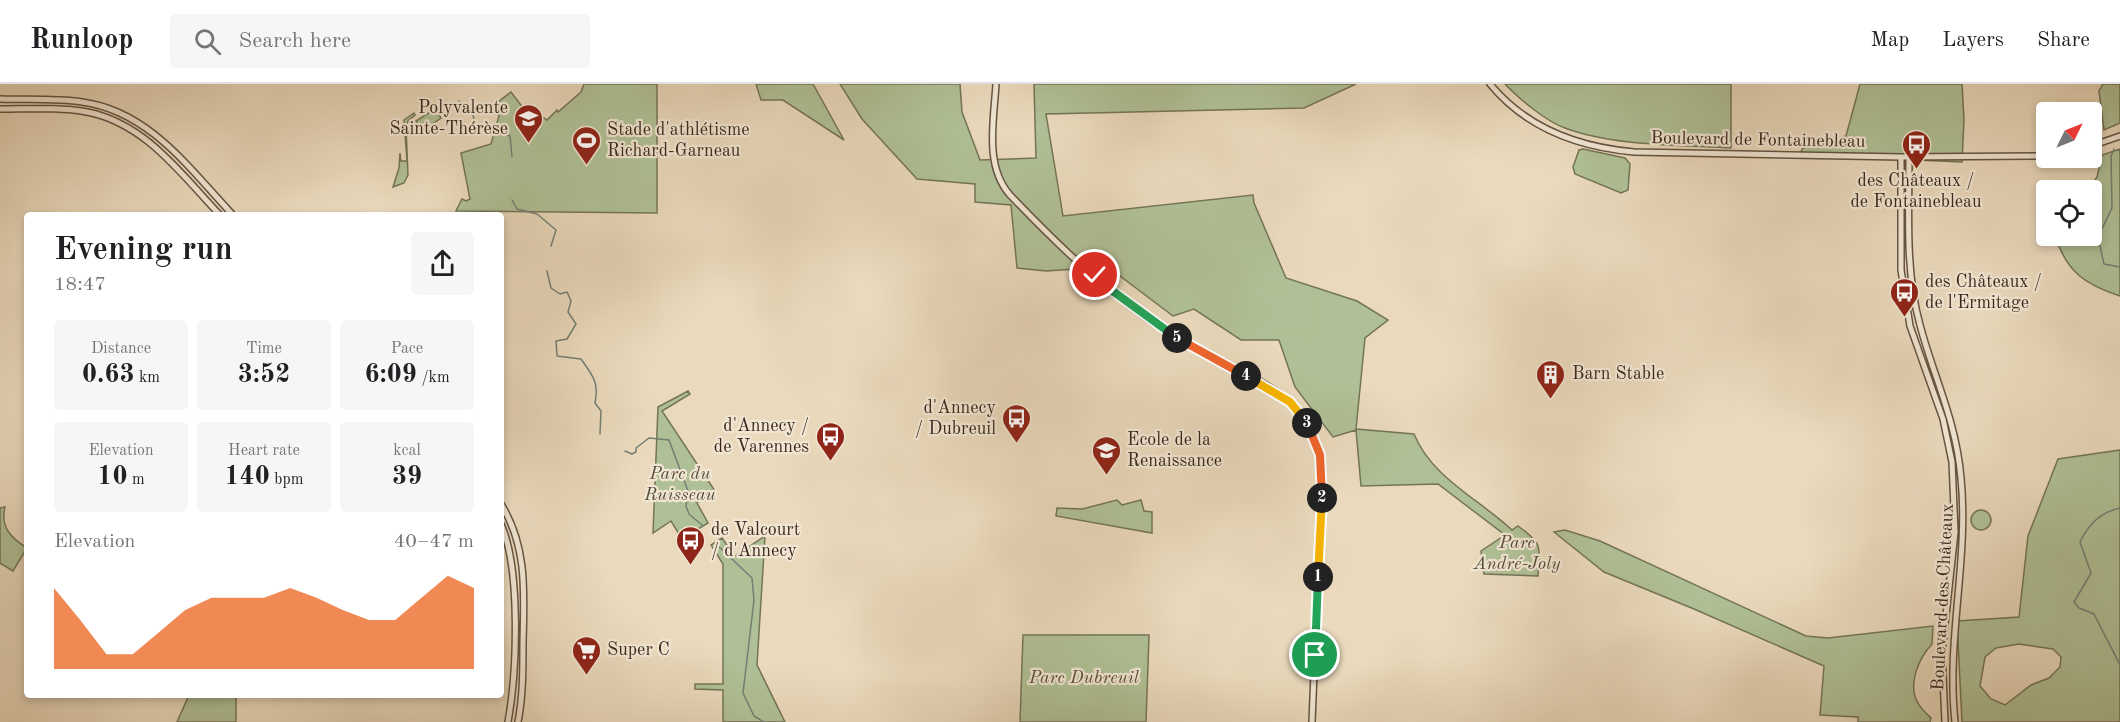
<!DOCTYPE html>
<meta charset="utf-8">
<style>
:root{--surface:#fff;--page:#f6f6f6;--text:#202124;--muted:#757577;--line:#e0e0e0;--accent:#ea580c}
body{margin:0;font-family:"Old Standard TT",serif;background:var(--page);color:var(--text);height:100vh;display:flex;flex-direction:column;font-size:22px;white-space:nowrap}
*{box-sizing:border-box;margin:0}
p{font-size:20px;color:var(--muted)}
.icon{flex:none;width:33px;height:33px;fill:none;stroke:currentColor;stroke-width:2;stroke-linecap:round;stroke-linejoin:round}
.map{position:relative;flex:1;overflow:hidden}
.details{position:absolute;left:24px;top:128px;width:480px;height:486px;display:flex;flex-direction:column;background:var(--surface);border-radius:6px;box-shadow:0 3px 9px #0003}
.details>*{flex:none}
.needle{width:39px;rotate:47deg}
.fabs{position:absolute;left:2036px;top:18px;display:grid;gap:12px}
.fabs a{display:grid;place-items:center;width:66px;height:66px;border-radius:6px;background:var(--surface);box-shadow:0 3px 9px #0003;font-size:30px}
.pin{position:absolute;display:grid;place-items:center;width:51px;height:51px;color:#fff;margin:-26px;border:3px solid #fff;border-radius:50%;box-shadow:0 2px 6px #0007}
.km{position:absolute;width:30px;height:30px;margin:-15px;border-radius:50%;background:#222;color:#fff;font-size:16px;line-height:30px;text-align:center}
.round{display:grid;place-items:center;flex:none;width:63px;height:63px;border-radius:6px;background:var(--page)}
.head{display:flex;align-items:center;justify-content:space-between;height:102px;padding:0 30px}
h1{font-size:33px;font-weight:700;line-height:45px}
.stats{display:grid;grid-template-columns:repeat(3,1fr);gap:9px;height:102px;padding:6px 30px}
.stats div{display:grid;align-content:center;border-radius:6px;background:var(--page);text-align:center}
.stats b{font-size:26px;font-weight:700}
.stats small{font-size:16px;font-weight:400}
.stats p{font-size:16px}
.chart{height:168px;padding:12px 30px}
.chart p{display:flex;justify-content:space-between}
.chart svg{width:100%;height:108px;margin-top:6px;fill:var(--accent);opacity:.7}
header{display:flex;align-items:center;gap:36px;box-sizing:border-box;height:84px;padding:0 30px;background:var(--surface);border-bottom:2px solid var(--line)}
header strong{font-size:28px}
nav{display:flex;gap:33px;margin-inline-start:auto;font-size:21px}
.search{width:420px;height:54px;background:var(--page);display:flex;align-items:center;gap:15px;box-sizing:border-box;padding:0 21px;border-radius:6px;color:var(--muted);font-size:22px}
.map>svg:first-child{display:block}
</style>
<header>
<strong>Runloop</strong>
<div class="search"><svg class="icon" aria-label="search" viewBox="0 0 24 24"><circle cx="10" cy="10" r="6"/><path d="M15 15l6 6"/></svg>Search here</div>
<nav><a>Map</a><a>Layers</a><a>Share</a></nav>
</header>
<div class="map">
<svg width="2120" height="638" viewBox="0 0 2120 638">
<rect width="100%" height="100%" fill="#ead9bc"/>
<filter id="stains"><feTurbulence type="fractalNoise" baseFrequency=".00333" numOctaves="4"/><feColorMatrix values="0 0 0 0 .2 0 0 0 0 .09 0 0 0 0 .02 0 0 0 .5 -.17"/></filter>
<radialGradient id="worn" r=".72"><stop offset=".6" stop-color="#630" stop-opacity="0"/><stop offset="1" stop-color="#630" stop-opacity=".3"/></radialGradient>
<path fill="#b0c096" stroke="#747458" stroke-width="1.5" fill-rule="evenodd" d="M584,0H657V129L456,127L462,115L466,117L470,115L461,69L491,60L499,32L494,26L498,18L511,8L536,41L541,38V32L547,36L557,26L558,28L581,8Z
M756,0H813L844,56L783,16H761Z
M840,0H960L962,28L980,76L1036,74L1034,0H1356L1304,24L1046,30L1063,132L1253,111L1254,119L1286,194L1357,217L1388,236L1365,254L1356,345L1414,350C1432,394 1479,415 1512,446L1518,442C1544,461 1539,461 1538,492L1484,490L1481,467L1505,451L1438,400L1361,402L1356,346L1333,353L1295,303L1279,256H1241L1194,225L1173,232L1108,183L1046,187L1017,184L1011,121L975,118V100L917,95L862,35Z
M1505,0H1731V64C1680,61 1612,62 1565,44C1547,38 1518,14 1505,0Z
M1860,0H1962L1964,36L1962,78L1799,71L1803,64L1846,52Z
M2103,0H2120V39L2104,46L2099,7Z
M435,25L441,34L422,47L416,37Z
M414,29L415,31L408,37L406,43L408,91L404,99L393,103L399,84L400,69L401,77H407L404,36Z
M1583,65L1625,74L1630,80L1628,106L1621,109L1575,90L1573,83L1579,66Z
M2120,65V212C2084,200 2067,188 2055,152H2091V106H2088L2097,93L2102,71Z
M688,307L690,310L662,327L715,407L697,419L708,439L682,455L671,437L653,449L658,323Z
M2120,366V638H1962L1957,537L2019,533L2028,452L2058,375ZM2019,560L2053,565L2061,573L2060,583L2049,594L2031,601L2005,621L1991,615L1980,602L1985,573L1996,564Z
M1117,416L1122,421L1141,416L1144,427L1152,428V449L1056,432L1057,424L1082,425Z
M5,423C0,443 11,454 27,464L13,487L0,479V424Z
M1971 436a10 10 0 1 1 20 0a10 10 0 1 1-20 0Z
M1565,446L1600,457L1806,552L1828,554L1933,542L1932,560C1919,574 1907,600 1918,619C1921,625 1927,630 1931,634L1930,638H1858V633L1820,631L1824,582L1694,525L1604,488L1554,448Z
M765,452L757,581L785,638H723V606L695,605V600H723V480L711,461L722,454L735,472Z
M1023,551H1149L1146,638H1020Z
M189,611H236V638H177Z"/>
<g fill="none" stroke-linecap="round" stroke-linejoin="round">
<path stroke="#727f74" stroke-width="1.5" d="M459,17L463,22L472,25L475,42L510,52L512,73
M2114,65L2111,72L2112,124L2098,153L2104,180L2120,183
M512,116L517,125L537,130L556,146L551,162
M547,187L551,204L560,210L567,208L571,217L568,228L576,240L567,255L556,257L557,272L581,275C593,292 599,298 595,319L601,327L600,350
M625,367L632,370L636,368V364L649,354L669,356L688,407L686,422L689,430L702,441
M2120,424C2101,428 2088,441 2080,458L2091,489L2074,518L2079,524L2094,530L2120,581
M716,460L752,494L754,516L743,609L754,632L764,638"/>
<defs>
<path id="minor" d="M996,0C994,35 984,82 1010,111C1057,160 1109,211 1167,248C1203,271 1264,293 1293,321C1314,341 1321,367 1322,395L1312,638
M1490,0C1527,45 1578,63 1634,68L1901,73L2046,72
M0,15C27,16 55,14 82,18C149,27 189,84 232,130
M0,25C29,25 59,23 87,28C145,39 181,90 219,130
M2091,62L2120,52
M1901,73V186L1910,242L1943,335L1952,378L1955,448L1942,568L1945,638
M1909,73C1909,129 1905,187 1920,241C1934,294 1956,336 1961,394C1969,476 1946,556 1955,638
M501,420C528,464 524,510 523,559C523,586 523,612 518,638
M501,440C521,486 517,588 508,638"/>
</defs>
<use href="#minor" stroke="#655443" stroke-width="8"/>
<use href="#minor" stroke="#f1e6d3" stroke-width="5"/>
</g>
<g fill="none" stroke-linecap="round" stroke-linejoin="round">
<defs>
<path id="split-1" d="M1315,571L1318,493"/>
<path id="split-2" d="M1318,493L1322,414"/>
<path id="split-3" d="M1307,339L1320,371L1322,414"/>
<path id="split-4" d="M1246,292L1290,318L1307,339"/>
<path id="split-5" d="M1177,254L1246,292"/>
<path id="split-6" d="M1114,208L1177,254"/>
<path id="split-7" d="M1095,191L1114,208"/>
</defs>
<use href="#split-1" stroke="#fff" stroke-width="12"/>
<use href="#split-2" stroke="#fff" stroke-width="12"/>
<use href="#split-3" stroke="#fff" stroke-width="12"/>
<use href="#split-4" stroke="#fff" stroke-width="12"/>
<use href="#split-5" stroke="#fff" stroke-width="12"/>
<use href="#split-6" stroke="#fff" stroke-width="12"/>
<use href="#split-7" stroke="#fff" stroke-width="12"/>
<use href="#split-1" stroke="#22a559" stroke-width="8"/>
<use href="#split-2" stroke="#f5b400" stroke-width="8"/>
<use href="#split-3" stroke="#f0652b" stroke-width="8"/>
<use href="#split-4" stroke="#f5b400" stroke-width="8"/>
<use href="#split-5" stroke="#f0652b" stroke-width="8"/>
<use href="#split-6" stroke="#22a559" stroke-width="8"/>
<use href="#split-7" stroke="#22a559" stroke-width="8"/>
</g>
<defs>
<symbol id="school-pin" viewBox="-11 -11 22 30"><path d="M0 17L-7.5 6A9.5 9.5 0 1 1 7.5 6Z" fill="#8f2418" stroke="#f1e6d3"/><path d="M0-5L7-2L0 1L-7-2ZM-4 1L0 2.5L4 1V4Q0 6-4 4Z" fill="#fff"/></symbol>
<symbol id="stadium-pin" viewBox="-11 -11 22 30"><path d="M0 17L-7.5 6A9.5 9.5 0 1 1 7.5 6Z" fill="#8f2418" stroke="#f1e6d3"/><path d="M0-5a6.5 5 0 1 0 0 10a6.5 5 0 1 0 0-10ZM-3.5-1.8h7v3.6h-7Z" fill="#fff"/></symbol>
<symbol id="bus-pin" viewBox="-11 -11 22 30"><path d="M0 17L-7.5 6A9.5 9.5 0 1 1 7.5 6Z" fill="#8f2418" stroke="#f1e6d3"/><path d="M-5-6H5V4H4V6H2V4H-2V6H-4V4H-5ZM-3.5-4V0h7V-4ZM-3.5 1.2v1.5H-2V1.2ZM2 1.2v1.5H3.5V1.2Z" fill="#fff"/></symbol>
<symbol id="building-pin" viewBox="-11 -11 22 30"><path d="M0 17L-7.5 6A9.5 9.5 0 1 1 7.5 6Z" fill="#8f2418" stroke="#f1e6d3"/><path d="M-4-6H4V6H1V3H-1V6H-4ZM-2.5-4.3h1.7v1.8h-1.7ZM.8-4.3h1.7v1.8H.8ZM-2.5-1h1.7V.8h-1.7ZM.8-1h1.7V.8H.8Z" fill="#fff"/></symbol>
<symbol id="supermarket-pin" viewBox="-11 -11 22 30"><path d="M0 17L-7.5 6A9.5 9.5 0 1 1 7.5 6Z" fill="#8f2418" stroke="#f1e6d3"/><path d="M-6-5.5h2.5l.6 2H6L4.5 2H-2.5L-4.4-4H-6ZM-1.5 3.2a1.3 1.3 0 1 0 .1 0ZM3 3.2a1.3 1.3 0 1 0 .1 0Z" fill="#fff"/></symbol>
</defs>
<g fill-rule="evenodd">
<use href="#school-pin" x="512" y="18" width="33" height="45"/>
<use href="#stadium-pin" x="570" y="40" width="33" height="45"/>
<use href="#bus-pin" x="1900" y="44" width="33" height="45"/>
<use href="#bus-pin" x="1888" y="192" width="33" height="45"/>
<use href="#building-pin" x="1534" y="274" width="33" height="45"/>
<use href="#bus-pin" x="1000" y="318" width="33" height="45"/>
<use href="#bus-pin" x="814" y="336" width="33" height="45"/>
<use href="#school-pin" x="1090" y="350" width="33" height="45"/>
<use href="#bus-pin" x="674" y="440" width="33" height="45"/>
<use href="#supermarket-pin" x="570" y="550" width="33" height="45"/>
</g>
<g text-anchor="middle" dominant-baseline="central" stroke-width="4.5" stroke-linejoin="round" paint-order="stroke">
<g font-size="18" fill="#39271b" stroke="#f1e6d3" text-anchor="start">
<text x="508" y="24" text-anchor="end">Polyvalente<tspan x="508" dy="21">Sainte-Thérèse</tspan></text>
<text x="607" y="46">Stade d'athlétisme<tspan x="607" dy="21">Richard-Garneau</tspan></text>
<text x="1916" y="97" text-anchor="middle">des Châteaux /<tspan x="1916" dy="21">de Fontainebleau</tspan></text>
<text x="1925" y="198">des Châteaux /<tspan x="1925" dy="21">de l'Ermitage</tspan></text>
<text x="1572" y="290">Barn Stable</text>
<text x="996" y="324" text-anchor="end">d'Annecy<tspan x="996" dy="21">/ Dubreuil</tspan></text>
<text x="809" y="342" text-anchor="end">d'Annecy /<tspan x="809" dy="21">de Varennes</tspan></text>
<text x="1127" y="356">Ecole de la<tspan x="1127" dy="21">Renaissance</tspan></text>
<text x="711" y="446">de Valcourt<tspan x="711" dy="21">/ d'Annecy</tspan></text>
<text x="607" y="566">Super C</text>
</g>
<g font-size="18" fill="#39271b" stroke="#f1e6d3">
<text transform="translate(1758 56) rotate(1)">Boulevard de Fontainebleau</text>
<text transform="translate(1943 513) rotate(-87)">Boulevard des Châteaux</text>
</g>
<g font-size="18" font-style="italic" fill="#574d3a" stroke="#f1e6d3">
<text x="680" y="390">Parc du<tspan x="680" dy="21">Ruisseau</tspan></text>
<text x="1517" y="459">Parc<tspan x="1517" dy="21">André-Joly</tspan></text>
<text x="1084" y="594">Parc Dubreuil</text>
</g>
</g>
<rect width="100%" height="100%" filter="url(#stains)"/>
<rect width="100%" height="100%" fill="url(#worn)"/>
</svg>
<div class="fabs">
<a><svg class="needle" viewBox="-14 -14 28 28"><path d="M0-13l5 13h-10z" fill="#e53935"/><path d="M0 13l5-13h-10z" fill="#757577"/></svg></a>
<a><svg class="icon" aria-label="locate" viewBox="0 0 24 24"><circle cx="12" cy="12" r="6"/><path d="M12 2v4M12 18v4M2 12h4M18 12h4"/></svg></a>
</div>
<div class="pin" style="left:1315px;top:571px;background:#1e9e55"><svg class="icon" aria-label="arrive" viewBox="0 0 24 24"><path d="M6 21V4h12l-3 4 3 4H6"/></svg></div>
<div class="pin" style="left:1095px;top:191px;background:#d93025"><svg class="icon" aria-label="check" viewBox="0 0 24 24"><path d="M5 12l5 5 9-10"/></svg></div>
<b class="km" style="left:1318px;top:493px">1</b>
<b class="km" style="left:1322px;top:414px">2</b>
<b class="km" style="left:1307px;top:339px">3</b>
<b class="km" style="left:1246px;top:292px">4</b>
<b class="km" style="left:1177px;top:254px">5</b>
<section class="details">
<div class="head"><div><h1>Evening run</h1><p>18:47</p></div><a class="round"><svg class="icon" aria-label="share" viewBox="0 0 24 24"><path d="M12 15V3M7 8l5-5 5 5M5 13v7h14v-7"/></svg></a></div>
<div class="stats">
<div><p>Distance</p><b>0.63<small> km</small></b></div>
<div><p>Time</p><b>3:52</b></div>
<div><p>Pace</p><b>6:09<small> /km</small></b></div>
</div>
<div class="stats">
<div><p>Elevation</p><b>10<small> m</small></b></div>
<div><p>Heart rate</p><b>140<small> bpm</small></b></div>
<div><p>kcal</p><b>39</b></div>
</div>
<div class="chart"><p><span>Elevation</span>40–47 m</p>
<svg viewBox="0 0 160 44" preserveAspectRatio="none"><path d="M0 44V11L10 24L20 38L30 38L40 29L50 20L60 15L70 15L80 15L90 11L100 15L110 20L120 24L130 24L140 15L150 6L160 11V44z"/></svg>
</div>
</section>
</div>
